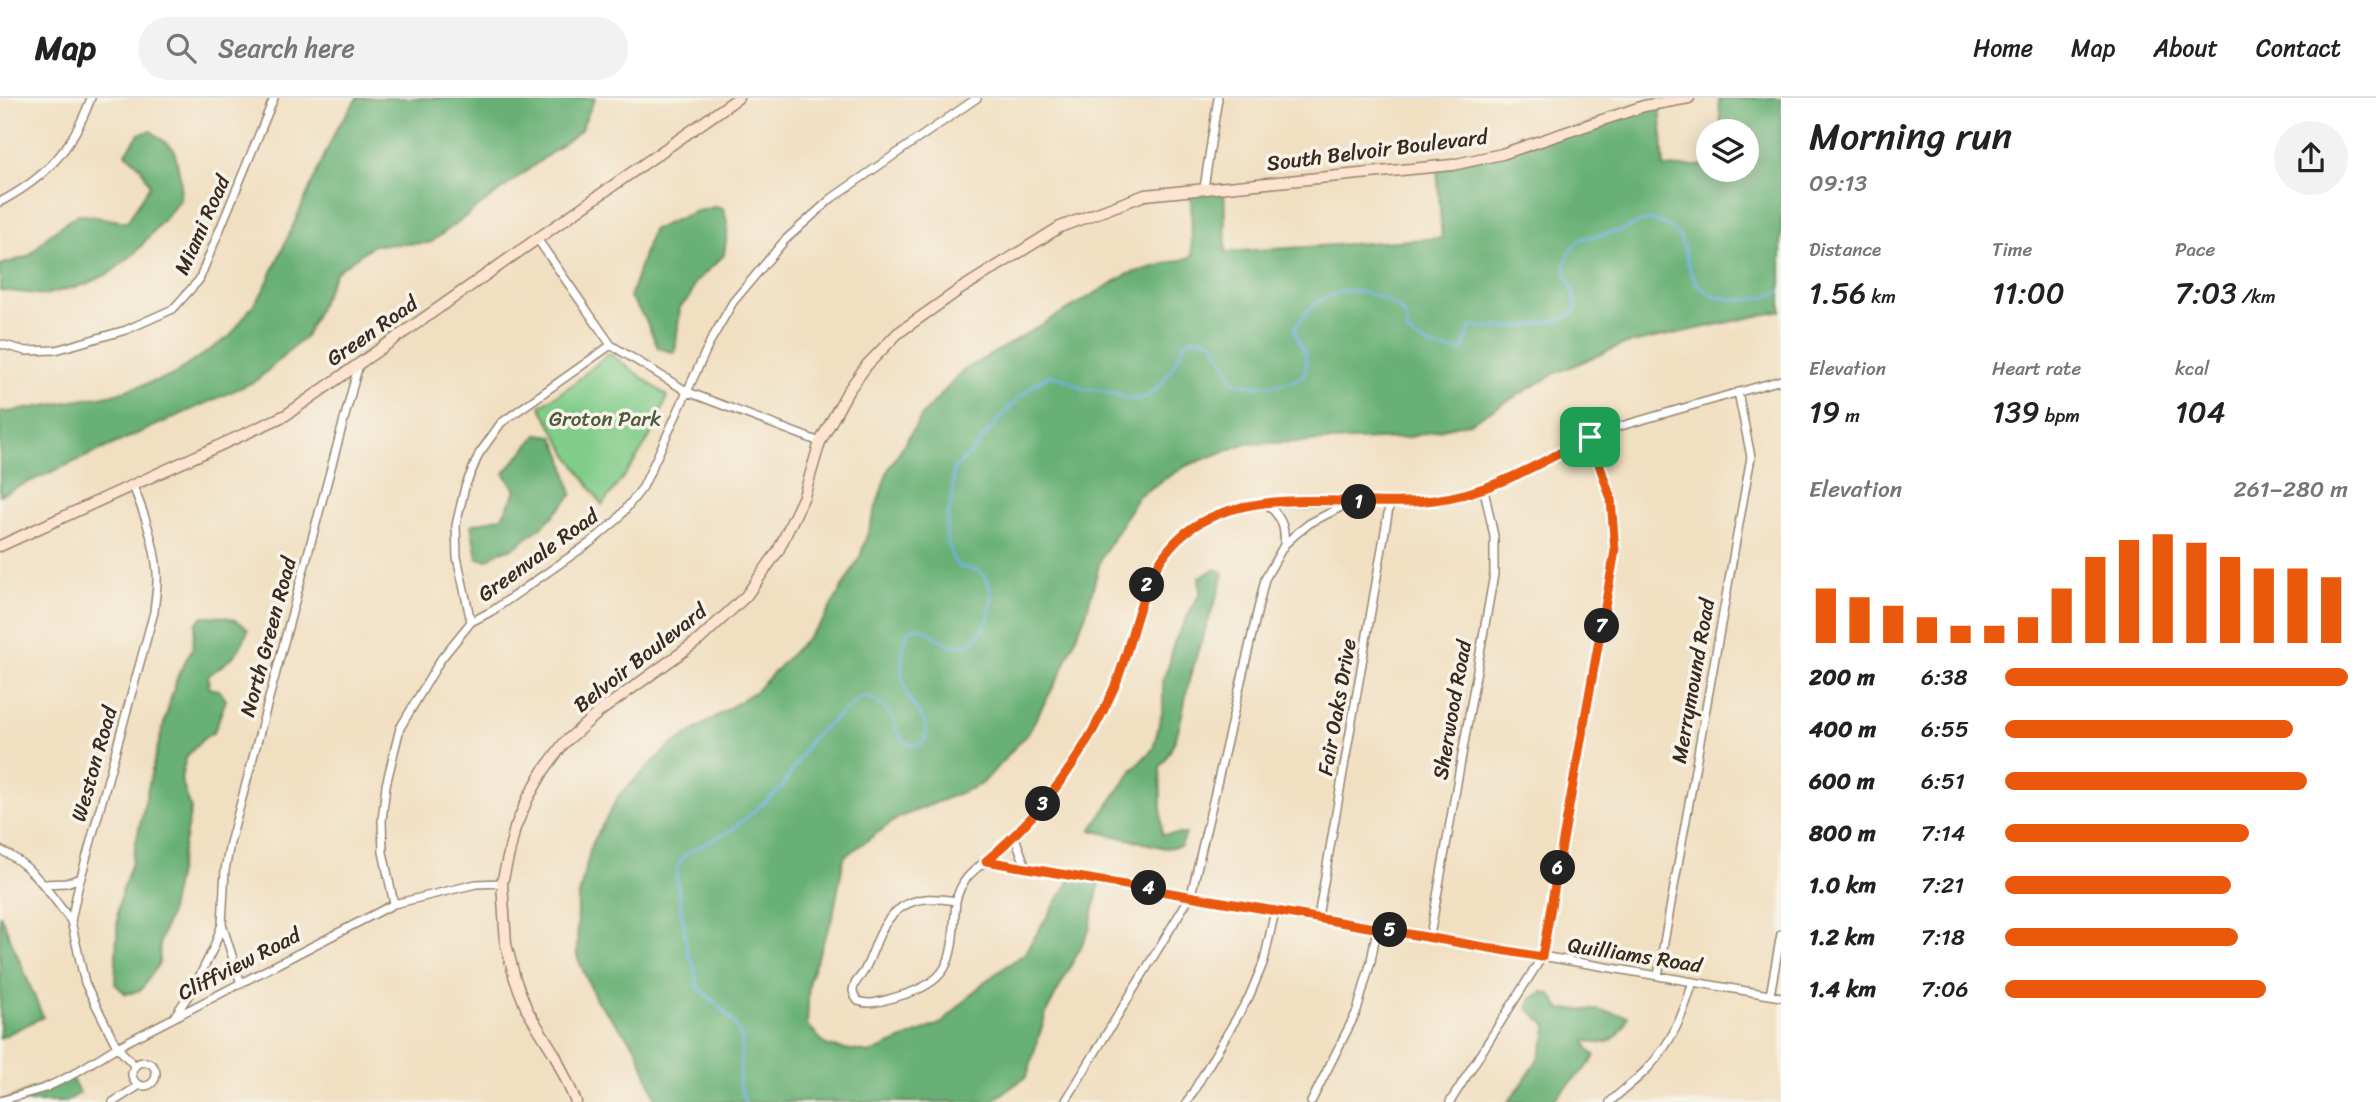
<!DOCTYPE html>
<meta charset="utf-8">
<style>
:root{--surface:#fff;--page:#f2f2f2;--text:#222;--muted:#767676;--line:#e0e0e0;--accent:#ea580c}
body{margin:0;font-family:Sriracha,sans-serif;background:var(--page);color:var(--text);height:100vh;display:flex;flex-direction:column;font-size:26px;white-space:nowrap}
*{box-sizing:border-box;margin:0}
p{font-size:23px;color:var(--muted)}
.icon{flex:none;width:38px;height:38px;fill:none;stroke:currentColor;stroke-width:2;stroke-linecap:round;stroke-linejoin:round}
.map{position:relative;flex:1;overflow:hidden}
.drawer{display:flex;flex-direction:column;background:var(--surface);width:595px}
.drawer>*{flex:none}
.buttons{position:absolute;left:1696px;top:21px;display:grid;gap:14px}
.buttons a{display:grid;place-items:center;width:63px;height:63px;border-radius:50%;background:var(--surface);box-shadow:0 4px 18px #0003;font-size:35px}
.pin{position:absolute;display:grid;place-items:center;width:60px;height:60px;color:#fff;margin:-30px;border-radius:14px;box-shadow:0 4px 10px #0006}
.km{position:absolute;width:35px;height:35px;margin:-18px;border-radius:50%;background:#222;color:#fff;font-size:19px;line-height:35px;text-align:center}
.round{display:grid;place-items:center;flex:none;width:74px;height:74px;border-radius:37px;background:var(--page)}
.overview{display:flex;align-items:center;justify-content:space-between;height:119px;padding:0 28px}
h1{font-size:38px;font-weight:600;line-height:52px}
.stats{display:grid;grid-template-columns:repeat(3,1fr);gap:10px;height:119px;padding:7px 28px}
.stats div{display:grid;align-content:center}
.stats b{font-size:30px;font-weight:600}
.stats small{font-size:19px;font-weight:400}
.stats p{font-size:19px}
.chart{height:196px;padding:14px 28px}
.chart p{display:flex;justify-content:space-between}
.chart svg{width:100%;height:126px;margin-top:7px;stroke:var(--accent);stroke-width:6}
ul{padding:0 28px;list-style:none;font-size:23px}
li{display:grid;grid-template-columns:112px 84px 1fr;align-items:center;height:52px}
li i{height:18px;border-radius:9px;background:var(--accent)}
header{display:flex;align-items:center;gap:42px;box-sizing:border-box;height:98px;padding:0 35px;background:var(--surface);border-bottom:2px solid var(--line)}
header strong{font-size:33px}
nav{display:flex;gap:38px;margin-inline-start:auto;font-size:24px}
.search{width:490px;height:63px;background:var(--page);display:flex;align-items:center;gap:18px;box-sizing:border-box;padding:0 24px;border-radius:38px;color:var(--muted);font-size:26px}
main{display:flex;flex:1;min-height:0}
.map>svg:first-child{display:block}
</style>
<header>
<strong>Map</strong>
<div class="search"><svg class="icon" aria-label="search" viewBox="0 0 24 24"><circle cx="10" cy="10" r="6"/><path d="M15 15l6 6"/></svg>Search here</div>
<nav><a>Home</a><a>Map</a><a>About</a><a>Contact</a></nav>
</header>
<main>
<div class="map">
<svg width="1781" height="1004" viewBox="0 0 1781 1004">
<rect width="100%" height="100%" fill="#f7f3e8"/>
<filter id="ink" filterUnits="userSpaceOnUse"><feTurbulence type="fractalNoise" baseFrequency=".0143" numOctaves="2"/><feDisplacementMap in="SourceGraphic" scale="14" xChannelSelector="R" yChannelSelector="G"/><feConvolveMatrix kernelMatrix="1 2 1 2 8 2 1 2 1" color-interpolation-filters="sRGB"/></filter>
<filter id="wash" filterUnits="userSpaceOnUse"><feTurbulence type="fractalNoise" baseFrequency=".00686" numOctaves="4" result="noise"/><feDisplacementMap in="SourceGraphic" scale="28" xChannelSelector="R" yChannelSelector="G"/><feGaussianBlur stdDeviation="1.57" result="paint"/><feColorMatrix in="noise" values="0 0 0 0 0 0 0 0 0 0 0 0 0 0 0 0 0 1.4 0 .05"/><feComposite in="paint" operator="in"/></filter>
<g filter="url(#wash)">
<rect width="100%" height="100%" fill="#f1dfc1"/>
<path fill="#81cc89" stroke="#5e7b54" stroke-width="2" d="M609,255L667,298C655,340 628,373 602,407L567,355L540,308L572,287Z"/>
<path fill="#68b075" stroke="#526d4a" stroke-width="2" d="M357,0H595L580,33L430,145L373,147L335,175L306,238L256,283L0,397V313L8,314L110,297L171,278L230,238L264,192L336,32Z
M1719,0H1781V213L1622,247L1556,275L1471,324L1406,340L1244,346L1186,368L1138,398L1101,460L1086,516L1061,575L1028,635L982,686L898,720L844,759L833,818L809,882L807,927L827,948L870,955L942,925L984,884L1024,856L1073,777L1100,782L1089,833L1046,915L1027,978L991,1004H657L636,949L596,902L577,858L578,802L591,748L619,697L670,648L757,592L822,524L860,459L888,372L923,316L963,273L1128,176L1192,159L1191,92L1224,88L1226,154L1442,140L1437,68L1452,67L1660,5L1664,70L1708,67V72H1746V33H1721Z
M151,33L174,51L181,83L180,102L135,155L110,175L87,186L44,197L0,192V167L29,158L51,135L78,116L127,124L150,87L141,69L126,55L139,36Z
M714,109L723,110L728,127L724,157L695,185L690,199L680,209L675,255L658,250L646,222L630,199L652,132L694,114Z
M538,336L553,338L562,357L572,397L545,426L515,449L497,455L487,462L477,460L471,427L502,419L516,393L504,375Z
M1216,471L1224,475C1214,512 1198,546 1189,583C1182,614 1180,643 1160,669L1162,736H1186L1181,748L1165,750L1091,732L1134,670L1153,651L1163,611V581L1169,567L1174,544L1200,495L1199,479Z
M203,518C221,518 236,517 248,532C237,561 231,560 208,578L209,590L219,592L226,602L214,634L203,641L186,659L181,681L191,711L169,818L160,843L159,866L140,893L126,896L115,886L118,811L122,793L131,767L154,663L172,596L178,577L192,551L196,525Z
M0,816L43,919L0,940Z
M1543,894L1551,896L1560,911L1596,912L1628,918C1625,929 1616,944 1602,945C1597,946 1590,943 1585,942L1589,953L1595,957L1591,965L1551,1004H1508C1526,980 1546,957 1547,927L1528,911L1532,900Z
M70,978L80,995L66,1004H0Z"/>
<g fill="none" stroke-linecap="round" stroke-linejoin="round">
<path stroke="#73b0e5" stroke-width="2.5" d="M745,1004L739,986L742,940L734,925L723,912L698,889L693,864L688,857L676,775L679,765L687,755L730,733L782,690L811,641L861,599H870C876,604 883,608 888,614C897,626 900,656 923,645C934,625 913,612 906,594C899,575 901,551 908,533C922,522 933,539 946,545C973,557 988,530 991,507C993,491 989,485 980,473L957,468C934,427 957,412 953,372C959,365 967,360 973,353C996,325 1018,296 1049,277L1068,282L1084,292C1098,290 1108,294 1122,299C1158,311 1171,269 1186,244C1194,238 1203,240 1213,243L1234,283C1253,291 1286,289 1304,277C1313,253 1295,247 1295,229C1304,220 1309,207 1321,202C1327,199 1335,195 1341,194C1360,189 1401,203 1407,223C1408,226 1407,230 1407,234C1423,247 1442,254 1463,252L1471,228C1500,231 1523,230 1551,223C1557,222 1566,221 1571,217C1585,207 1564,180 1565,167C1565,162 1569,156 1571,152C1574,148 1577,143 1582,141C1593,137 1607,136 1619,133C1633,129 1644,118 1659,124C1692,136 1681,163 1696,184C1711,206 1761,205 1781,193"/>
</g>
</g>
<g filter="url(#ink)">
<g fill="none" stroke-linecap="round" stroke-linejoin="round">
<defs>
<path id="street" d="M1204,90L1218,0
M0,104C47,79 72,51 91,0
M538,142L611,247L688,294L820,344
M0,246L26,253L56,252L126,232L173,211L199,182L274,0
M133,388C144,415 155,445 157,475C158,488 155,501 154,514L78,790L71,823L85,885L117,949L135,968
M1267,406C1280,418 1286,428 1284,446
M471,524L457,459L456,427L465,389L479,356L501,325L611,247
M1014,737L1026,769
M0,752C32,766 50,796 71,823
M986,763L1781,899
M43,786L66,785L81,780
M956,803C951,857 957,883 896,899C884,902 871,908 858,903C855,899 854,898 853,893C853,883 863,878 866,869C877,847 880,823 902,809C919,798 937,800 956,803C962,776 980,769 999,752C1016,736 1031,719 1046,702C1063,683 1076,662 1089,641C1103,617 1115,590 1124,564C1140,517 1145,465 1188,433C1234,399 1292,405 1347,404
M394,806L383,754L382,723L386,687L400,630L441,561L471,524L492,513L591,444L617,422L643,389L710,244L733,204L785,142L832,100L977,0
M1318,819L1390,404
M222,826L241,886
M1430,838L1494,476V438L1484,392
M1658,878L1751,359L1738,294
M1770,897L1781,836
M174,919L194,889L214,849L222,826L225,772L230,745L359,266
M132 976a12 12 0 1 1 24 0a12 12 0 1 1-24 0Z
M0,1003L45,990L70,978L117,949L394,806L476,786L502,785
M113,1004L140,987
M1065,1004L1191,797L1265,481L1284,447L1296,436L1310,425L1351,404L1435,402L1484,392L1526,373L1590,339L1614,330L1781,282
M1187,1004L1249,899L1264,863L1275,813
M1311,1004L1357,913L1371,863L1377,830
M1450,1004L1542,859L1615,453L1611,401L1590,339
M1610,1004C1622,992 1636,983 1647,971C1672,945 1683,917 1693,884"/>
<path id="secondary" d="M0,448L286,317L738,0
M576,1004L555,957L527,912L515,881L506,846L502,785L515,730L528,700L544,672L564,645L599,614L699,542L746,498L778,453L804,398L820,344L848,293L867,267L898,235L959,192L1060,129L1145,97L1452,67L1502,56L1644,8L1689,0"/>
</defs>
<use href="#street" stroke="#968470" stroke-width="10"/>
<use href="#secondary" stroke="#968470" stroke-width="13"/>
<use href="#street" stroke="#fff" stroke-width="7"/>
<use href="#secondary" stroke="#fde4d1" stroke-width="10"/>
</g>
</g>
<g fill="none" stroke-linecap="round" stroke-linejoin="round" filter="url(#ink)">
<defs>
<path id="route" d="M1590,339L1611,401L1615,453L1542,859L986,763C1042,716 1085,656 1114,590C1137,537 1138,472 1186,434C1253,383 1357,412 1434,402C1492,395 1540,365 1590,339Z"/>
</defs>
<use href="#route" stroke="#fff" stroke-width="14"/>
<use href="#route" stroke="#ea580c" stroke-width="9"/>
</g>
<g text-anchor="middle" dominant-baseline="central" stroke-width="7" stroke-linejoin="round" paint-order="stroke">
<g font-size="21" fill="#3b2a1e" stroke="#f7f3e8">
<text transform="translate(1377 52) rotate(-7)">South Belvoir Boulevard</text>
<text transform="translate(202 127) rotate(-66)">Miami Road</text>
<text transform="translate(372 233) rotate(-35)">Green Road</text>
<text transform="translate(538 457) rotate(-36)">Greenvale Road</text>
<text transform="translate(268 539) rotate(-75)">North Green Road</text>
<text transform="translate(640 560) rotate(-38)">Belvoir Boulevard</text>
<text transform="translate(1693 583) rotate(-80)">Merrymound Road</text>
<text transform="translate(1337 609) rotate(-80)">Fair Oaks Drive</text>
<text transform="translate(1452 612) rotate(-80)">Sherwood Road</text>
<text transform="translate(94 666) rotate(-74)">Weston Road</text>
<text transform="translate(1635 857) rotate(9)">Quilliams Road</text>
<text transform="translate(239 866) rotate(-27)">Cliffview Road</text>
</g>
<g font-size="21" fill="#505b3e" stroke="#f7f3e8">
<text x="605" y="321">Groton Park</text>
</g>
</g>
</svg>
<div class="buttons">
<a><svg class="icon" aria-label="layers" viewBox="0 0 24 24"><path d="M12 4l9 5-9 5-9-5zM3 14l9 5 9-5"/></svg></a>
</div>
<div class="pin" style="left:1590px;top:339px;background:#1e9e55"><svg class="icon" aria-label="arrive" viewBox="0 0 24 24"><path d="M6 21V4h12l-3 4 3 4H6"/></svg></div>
<b class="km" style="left:1359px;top:404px">1</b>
<b class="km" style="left:1147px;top:487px">2</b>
<b class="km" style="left:1043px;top:706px">3</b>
<b class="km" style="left:1149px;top:790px">4</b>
<b class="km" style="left:1390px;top:832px">5</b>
<b class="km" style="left:1558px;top:770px">6</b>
<b class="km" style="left:1602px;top:528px">7</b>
</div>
<section class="drawer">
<div class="overview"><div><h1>Morning run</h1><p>09:13</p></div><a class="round"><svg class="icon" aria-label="share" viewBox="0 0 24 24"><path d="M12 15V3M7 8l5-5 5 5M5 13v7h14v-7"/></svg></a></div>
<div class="stats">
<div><p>Distance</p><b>1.56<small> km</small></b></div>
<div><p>Time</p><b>11:00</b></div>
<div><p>Pace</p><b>7:03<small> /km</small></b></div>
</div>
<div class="stats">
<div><p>Elevation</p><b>19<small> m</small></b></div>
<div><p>Heart rate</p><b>139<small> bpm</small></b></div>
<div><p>kcal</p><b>104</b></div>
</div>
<div class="chart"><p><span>Elevation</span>261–280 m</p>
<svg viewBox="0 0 160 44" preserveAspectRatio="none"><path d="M5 44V25M15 44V28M25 44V31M35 44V35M45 44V38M55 44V38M65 44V35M75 44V25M85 44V14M95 44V8M105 44V6M115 44V9M125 44V14M135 44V18M145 44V18M155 44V21"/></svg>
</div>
<ul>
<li><b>200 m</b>6:38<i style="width:100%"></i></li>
<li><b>400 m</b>6:55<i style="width:84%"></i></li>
<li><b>600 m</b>6:51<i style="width:88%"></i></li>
<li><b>800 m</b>7:14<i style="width:71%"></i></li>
<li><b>1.0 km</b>7:21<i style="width:66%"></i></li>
<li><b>1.2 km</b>7:18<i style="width:68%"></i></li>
<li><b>1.4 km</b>7:06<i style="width:76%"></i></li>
</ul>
</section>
</main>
